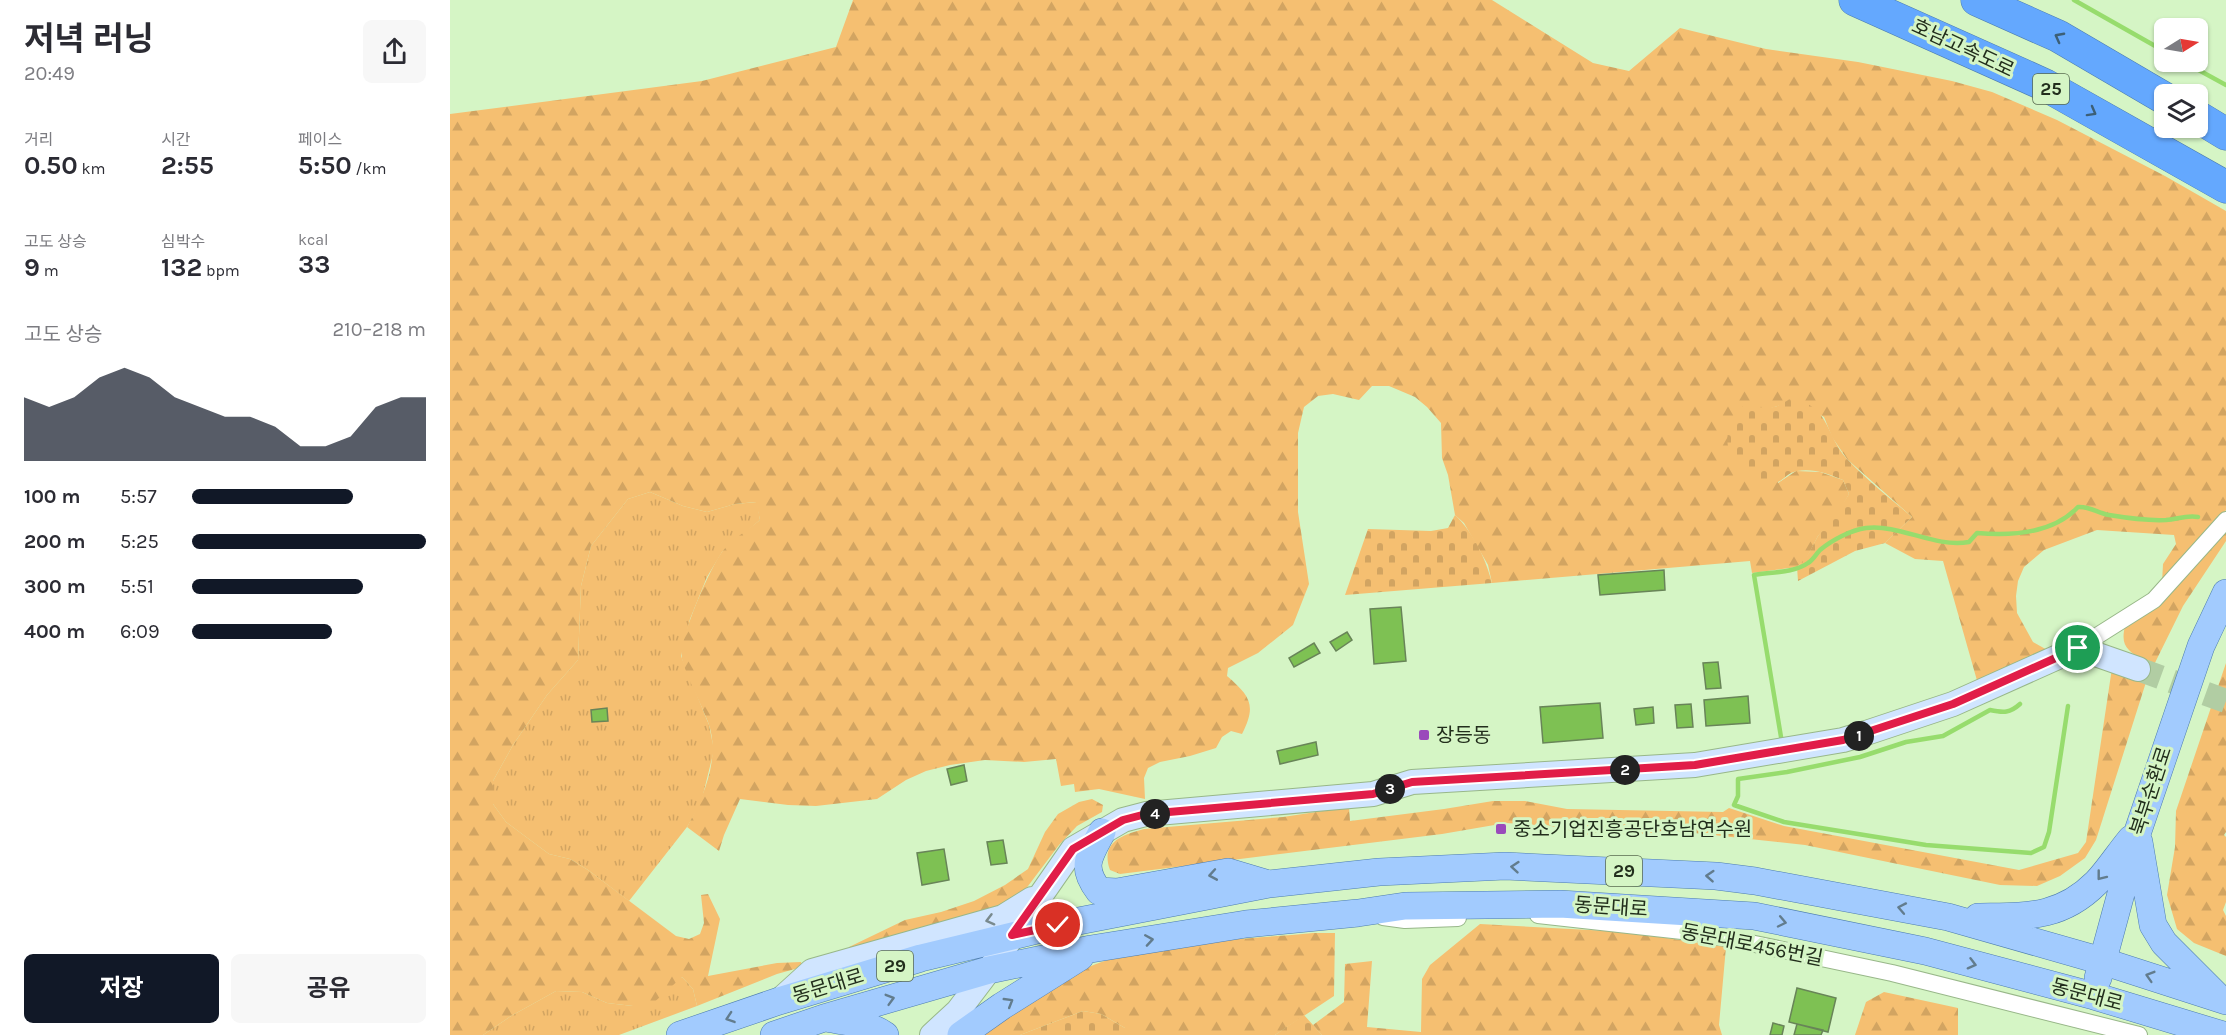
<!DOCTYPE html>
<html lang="ko">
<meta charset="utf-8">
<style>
:root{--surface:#fff;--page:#f7f7f7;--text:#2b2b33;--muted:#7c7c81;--accent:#111827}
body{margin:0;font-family:Karla,"Noto Sans KR",sans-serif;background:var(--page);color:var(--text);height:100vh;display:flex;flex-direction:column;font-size:22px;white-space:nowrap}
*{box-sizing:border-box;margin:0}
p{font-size:20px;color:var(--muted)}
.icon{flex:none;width:33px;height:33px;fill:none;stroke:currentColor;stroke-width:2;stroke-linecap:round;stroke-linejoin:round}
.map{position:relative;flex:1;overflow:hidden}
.details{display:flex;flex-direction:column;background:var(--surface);width:450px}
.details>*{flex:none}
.needle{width:39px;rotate:79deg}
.controls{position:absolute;left:1704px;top:18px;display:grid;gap:12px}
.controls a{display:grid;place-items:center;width:54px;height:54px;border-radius:9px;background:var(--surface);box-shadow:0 2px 4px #0004;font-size:30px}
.pin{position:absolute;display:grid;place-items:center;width:51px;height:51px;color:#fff;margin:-26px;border:3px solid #fff;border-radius:50%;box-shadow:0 2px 6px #0007}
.km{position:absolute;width:30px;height:30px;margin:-15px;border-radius:50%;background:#222;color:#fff;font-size:16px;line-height:30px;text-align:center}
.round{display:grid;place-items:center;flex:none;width:63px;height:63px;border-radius:9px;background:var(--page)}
.overview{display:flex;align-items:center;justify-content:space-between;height:102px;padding:0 24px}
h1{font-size:33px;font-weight:700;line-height:45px}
.metrics{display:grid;grid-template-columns:repeat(3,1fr);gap:9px;height:102px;padding:6px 24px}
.metrics div{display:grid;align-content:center}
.metrics b{font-size:26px;font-weight:700}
.metrics small{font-size:16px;font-weight:400}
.metrics p{font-size:16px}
.chart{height:168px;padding:12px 24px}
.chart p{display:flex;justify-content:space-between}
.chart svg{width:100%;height:108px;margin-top:6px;fill:var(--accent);opacity:.7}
.primary-button{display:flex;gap:12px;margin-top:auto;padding:12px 24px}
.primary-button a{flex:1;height:69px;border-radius:9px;background:var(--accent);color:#fff;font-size:24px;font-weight:700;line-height:69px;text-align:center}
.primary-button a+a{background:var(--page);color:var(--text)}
ul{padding:0 24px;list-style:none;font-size:20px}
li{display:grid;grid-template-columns:96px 72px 1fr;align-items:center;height:45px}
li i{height:15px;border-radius:8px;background:var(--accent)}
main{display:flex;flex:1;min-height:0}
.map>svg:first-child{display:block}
</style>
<main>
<section class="details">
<div class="overview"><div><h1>저녁 러닝</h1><p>20:49</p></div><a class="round"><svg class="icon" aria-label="share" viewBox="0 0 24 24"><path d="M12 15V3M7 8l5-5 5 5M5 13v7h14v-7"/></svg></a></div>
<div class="metrics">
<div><p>거리</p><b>0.50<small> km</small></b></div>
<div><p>시간</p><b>2:55</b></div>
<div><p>페이스</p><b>5:50<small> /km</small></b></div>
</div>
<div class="metrics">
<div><p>고도 상승</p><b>9<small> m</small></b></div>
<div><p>심박수</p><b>132<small> bpm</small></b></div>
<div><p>kcal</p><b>33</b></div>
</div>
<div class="chart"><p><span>고도 상승</span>210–218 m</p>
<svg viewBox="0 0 160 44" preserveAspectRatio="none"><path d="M0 44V18L10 22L20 18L30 10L40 6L50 10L60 18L70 22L80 26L90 26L100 30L110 38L120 38L130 34L140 22L150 18L160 18V44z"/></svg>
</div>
<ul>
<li><b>100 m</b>5:57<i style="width:69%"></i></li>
<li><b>200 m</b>5:25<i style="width:100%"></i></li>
<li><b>300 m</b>5:51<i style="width:73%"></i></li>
<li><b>400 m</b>6:09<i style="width:60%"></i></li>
</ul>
<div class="primary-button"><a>저장</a><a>공유</a></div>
</section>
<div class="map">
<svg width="1776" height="1035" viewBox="0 0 1776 1035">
<defs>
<pattern id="grass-tufts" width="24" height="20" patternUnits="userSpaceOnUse" patternTransform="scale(1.5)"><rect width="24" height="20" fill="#f5bf71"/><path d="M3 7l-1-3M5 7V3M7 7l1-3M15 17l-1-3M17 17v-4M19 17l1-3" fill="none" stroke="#d2a461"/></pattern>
<pattern id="forest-firs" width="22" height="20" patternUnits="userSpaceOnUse" patternTransform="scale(1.5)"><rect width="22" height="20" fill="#f5bf71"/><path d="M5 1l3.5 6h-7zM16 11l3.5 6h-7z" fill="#d2a461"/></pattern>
<pattern id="cemetery-stones" width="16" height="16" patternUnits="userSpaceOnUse" patternTransform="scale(1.5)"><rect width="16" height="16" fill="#f5bf71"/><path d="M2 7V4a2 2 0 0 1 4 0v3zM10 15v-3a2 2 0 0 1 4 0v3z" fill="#d2a461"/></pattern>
</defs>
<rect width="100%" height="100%" fill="#d5f5c5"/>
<path fill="url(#grass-tufts)" d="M200,492L233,506L257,512L285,504L307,502L310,520L272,552L257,577L240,619L231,656L259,725L264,750L251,803L237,827L179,901L138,870L120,859L99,854L56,822L43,804V781L63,745L97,695L128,660L131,586L141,546L178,499Z
M232,977L243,989L247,1006L169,1035H33L61,1016L106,991L132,992L157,1003L183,1006Z"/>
<path fill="url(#forest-firs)" d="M403,0H1042L1143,63L1179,71L1230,28L1316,49L1408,62L1502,81L1542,92L1607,120L1715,176L1776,211V510L1712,583L1713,564L1726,544L1724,535L1647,530L1594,550L1574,567L1568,581L1566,596L1567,613L1583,642L1599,651L1528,684L1493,561L1465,559L1435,543L1462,517L1397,459L1382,437L1374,417L1341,399L1331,405L1318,409L1328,483L1346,471L1370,472L1393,480L1399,494L1389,512L1368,536L1356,559L1347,567L1302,573L1300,561L1042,583L1038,565L1014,523L1005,515L998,475L992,458L991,423L977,407L965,397L939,386H922L909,400L883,394L868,396L854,407L848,433V512L859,584L843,625L808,653L778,668L777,676C800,696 807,705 792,734L781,731L772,737L766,748L740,756L710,762L698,768L694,778L695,799L649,789L625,792L624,784L611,786L606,759L574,762L535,760L500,765L476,771L456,780L427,799L366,806L338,805L290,799L274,835L269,851L237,827C254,797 271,756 258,722C250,701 238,680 232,659C228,641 260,568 272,552C281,540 298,530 310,520L306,502L285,504L257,512L233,506L200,492L178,499L141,546L131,586L128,660L97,695L63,745L43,781V804L56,822L99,854L120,859L138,870L226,936L239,939L250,934L254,923L251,895L258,894L270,919L258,976L327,963L351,962L352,967L327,974L247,1006L243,989L232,977L200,1006H183L157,1003L132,992L106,991L61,1016L33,1035H0V114L252,81L386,47Z
M1776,527V541L1733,606L1697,679L1646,840L1635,858L1610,876L1587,886L1550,885L1355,845L1244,833L1139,835L1101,826L1056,823L992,834L670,874L660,870C650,842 672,835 694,829L833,817L899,807L900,821L994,809L1043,801H1075L1117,809L1273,812L1279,808L1334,826L1569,870L1628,853L1636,842L1662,668L1694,661C1678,650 1670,647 1675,626Z
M1776,663V832L1774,835L1776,837V902L1773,910L1776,916V956L1744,943L1727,929L1717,895L1725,847L1726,811Z
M642,799L653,805L652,812L627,826L609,845L575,890L549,908L401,952L399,947L455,920L491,912L524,901L555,885L578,869L595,832L608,814L629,802Z
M1030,924L1177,932L1276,947L1269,1025L1272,1035H872L863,1025L894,1002L895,964L922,961L917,1027L971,1032L972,979L980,965Z
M863,933H885L884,996L825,1035H675V1028L651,1014L633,1011L570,1035H522C562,1010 602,981 646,964C711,940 794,940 863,933Z
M1434,992L1508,1008V1035H1405L1416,1002Z"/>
<path fill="url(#cemetery-stones)" d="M1341,398C1382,407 1374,435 1399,461C1418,481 1441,499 1462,517L1435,543L1405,551L1348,581L1347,567C1358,558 1361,548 1368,536C1378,522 1390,509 1399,494L1393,480C1379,474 1363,468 1347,471C1332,474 1334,488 1309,482C1304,481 1299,475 1295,471C1269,449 1274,427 1295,404C1316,409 1323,411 1341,398Z
M1005,515C1023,532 1036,559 1042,583L895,595L918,529L981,531L998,528Z
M633,1011L651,1014L675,1028V1035H570Z
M854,1015L872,1035H825Z"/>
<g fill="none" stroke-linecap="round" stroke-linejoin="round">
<path stroke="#97dc6d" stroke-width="4.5" d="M1624,0L1714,51
M1734,62L1776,85
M1570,704C1560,713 1554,713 1540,710L1493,736L1456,742L1410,757L1337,772L1288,779V796L1284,805L1334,822L1476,845L1581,853L1594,847L1599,832L1618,706
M1332,743L1304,575C1321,572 1344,573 1358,563C1363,560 1366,554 1370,550C1382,540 1401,530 1416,528C1451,524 1483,548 1519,542L1527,533C1561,536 1603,534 1628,507C1640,506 1647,513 1659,515C1677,518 1697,521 1716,520C1728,519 1736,515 1748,517"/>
</g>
<path fill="#7ec153" stroke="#688458" stroke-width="1.5" d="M1214,570L1215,590L1150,595L1148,575Z
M951,607L956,661L924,664L920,609Z
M897,632L902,640L886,651L880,642Z
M864,643L870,653L844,667L839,658Z
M1268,662L1271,688L1256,689L1253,663Z
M1298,696L1300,723L1256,726L1254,700Z
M1150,703L1153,738L1093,743L1090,707Z
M1241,704L1243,727L1227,728L1225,705Z
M1203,707L1204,723L1186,725L1184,709Z
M157,708L158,721L142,722L141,710Z
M866,742L868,755L830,764L827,751Z
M514,765L517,781L501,785L497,769Z
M553,840L557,863L541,865L537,842Z
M494,849L499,880L472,885L467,853Z
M1347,988L1386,998L1378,1032L1339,1022Z
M1323,1023L1334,1026L1332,1035H1320Z
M1347,1024L1373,1030L1371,1035H1344Z"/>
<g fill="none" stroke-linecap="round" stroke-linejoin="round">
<path stroke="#b1cda3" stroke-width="24" stroke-dasharray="24 12" stroke-linecap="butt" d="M1688,669L1776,701"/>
<defs>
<path id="street" d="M1628,648L1704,600L1776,520
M1088,915L1241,932L1286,940L1442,973L1689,1035
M933,917L955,920L1008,918"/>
<path id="secondary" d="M329,1001L362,971L553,917L582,899
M482,1035L508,1011L539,970L623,849L673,820L696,814L923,794L962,782L1245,765L1393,740L1416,733L1503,704L1628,648L1688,669"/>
<path id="primary" d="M652,832C639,856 630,867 649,891L667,892L778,872L815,883
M1689,842L1703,925L1714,943L1765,994
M1528,917C1575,916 1610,919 1646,883C1657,872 1670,852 1681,839
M1648,978L1688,831L1751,646L1776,593
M381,1019C400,1022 419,1024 435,1035
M230,1035L329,1001L471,958L608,925L819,884L929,872L1055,866L1266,876L1305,881L1498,917L1652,961L1776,1001
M324,1035L374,1018L539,970L641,949L796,924L908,913L955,906L1110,904L1304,916L1475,951L1644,996L1773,1035
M511,1035L552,1006L630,957"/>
<path id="highway" d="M1405,0L1595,85L1776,187
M1527,0L1608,36L1714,98
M1748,117L1776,134"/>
</defs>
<use href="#street" stroke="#98b789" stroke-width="18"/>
<use href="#secondary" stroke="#98b789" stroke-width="26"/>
<use href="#primary" stroke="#4d7daf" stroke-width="28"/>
<use href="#highway" stroke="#4d7daf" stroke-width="33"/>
<use href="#street" stroke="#fff" stroke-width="16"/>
<use href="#secondary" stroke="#d0e5ff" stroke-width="24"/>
<use href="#primary" stroke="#a2cbfe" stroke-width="27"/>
<use href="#highway" stroke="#64a8fe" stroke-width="32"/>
</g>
<defs><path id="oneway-chevron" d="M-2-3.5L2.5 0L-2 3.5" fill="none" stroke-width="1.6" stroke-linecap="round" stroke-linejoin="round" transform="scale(1.5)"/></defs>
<g stroke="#3c5f76">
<use href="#oneway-chevron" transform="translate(1609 37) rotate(-152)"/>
<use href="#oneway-chevron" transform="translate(1642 112) rotate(29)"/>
</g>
<g stroke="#627c8d">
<use href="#oneway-chevron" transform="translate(1065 867) rotate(-175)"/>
<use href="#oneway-chevron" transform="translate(763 875) rotate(170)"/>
<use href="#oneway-chevron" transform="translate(1260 876) rotate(-176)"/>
<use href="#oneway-chevron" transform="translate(1651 876) rotate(128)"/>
<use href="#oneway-chevron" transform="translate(1452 908) rotate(-169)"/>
<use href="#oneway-chevron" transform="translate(1332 922) rotate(12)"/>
<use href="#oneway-chevron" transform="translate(699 940) rotate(-9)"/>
<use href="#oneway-chevron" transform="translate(1522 964) rotate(15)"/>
<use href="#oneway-chevron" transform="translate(1700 976) rotate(-163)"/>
<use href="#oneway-chevron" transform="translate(440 999) rotate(-16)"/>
<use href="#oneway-chevron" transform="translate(559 1002) rotate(-31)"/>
<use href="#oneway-chevron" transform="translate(280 1018) rotate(161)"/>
</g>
<use stroke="#798a8e" href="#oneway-chevron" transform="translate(540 920) rotate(165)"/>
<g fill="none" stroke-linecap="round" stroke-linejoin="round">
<defs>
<path id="route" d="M608,925L562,935L623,849L673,820L696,814L923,794L962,782L1245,765L1393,740L1503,704L1628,648"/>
</defs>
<use href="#route" stroke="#fff" stroke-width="12"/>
<use href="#route" stroke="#e11d48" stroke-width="8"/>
</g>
<g fill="#9a4abb" stroke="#d5f5c5" stroke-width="2">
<rect x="968" y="729" width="12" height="12" rx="3"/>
<rect x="1045" y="823" width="12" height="12" rx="3"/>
</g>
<g text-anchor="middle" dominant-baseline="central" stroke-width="6" stroke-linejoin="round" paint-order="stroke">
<g fill="#d5f5c5" stroke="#586a4f" stroke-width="1.5">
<rect x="1583" y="74" width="36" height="30" rx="4.5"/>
<rect x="1156" y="856" width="36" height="30" rx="4.5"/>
<rect x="427" y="951" width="36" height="30" rx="4.5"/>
</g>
<g font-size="18" font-weight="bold" fill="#222e1c">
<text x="1601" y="89">25</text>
<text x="1174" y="871">29</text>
<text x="445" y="966">29</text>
</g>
<g font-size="20" fill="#222e1c" stroke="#d5f5c5">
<text transform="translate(1513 48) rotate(25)">호남고속도로</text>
<text transform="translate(1701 791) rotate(-72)">북부순환로</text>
<text transform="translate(1161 907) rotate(4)">동문대로</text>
<text transform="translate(1302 945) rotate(11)">동문대로456번길</text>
<text transform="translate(378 986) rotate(-17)">동문대로</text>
<text transform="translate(1637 995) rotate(15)">동문대로</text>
</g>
<g font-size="20" fill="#222e1c" stroke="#d5f5c5" text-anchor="start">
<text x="986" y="735">장등동</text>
<text x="1063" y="829">중소기업진흥공단호남연수원</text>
</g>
</g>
</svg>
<div class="controls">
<a><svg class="needle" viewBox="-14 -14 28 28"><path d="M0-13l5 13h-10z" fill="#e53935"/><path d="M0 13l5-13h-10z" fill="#7c7c81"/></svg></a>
<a><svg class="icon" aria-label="layers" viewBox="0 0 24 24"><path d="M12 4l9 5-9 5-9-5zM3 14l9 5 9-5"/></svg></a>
</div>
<div class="pin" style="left:1628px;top:648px;background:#1e9e55"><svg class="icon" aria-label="arrive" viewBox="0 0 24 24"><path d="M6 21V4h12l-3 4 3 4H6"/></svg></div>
<div class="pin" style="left:608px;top:925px;background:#d93025"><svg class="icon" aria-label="check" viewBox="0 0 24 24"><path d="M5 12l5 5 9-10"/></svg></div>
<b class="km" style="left:1409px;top:736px">1</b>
<b class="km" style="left:1175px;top:770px">2</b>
<b class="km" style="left:940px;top:789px">3</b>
<b class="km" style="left:705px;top:814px">4</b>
</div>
</main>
